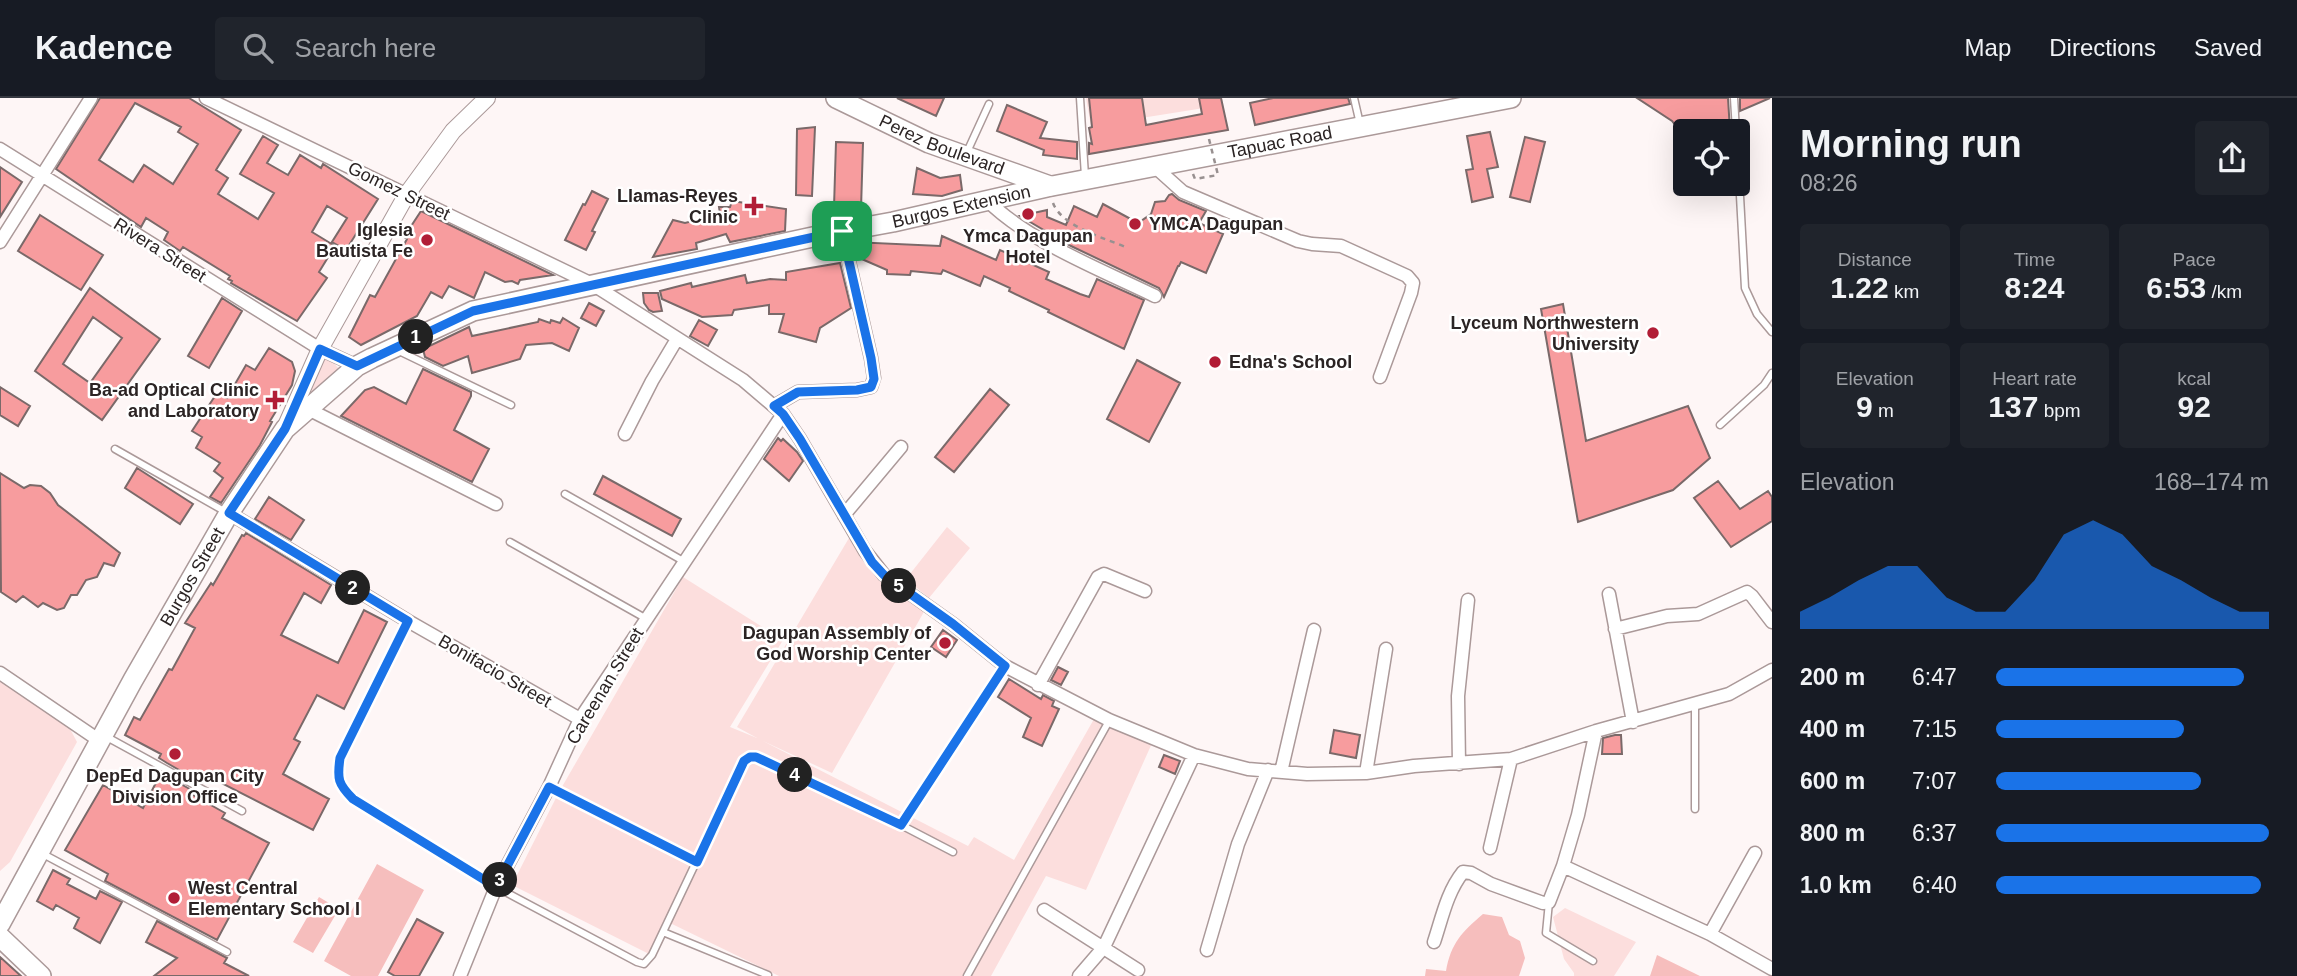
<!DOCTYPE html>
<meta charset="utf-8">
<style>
:root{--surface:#171b24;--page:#20242c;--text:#f1f3f6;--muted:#9ea1a6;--line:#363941;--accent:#1a73e8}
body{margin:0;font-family:Arial,sans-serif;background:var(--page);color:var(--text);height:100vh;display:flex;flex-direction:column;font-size:26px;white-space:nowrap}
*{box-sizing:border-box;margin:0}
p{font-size:23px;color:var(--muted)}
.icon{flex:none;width:38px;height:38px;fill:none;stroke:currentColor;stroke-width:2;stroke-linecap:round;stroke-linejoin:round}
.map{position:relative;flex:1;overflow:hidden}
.side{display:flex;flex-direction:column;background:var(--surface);width:525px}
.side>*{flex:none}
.fabs{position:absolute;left:1673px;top:21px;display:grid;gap:14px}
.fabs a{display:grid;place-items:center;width:77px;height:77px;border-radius:7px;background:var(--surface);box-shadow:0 7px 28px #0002;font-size:35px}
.pin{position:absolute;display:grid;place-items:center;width:60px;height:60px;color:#fff;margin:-30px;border-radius:14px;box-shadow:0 4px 10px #0006}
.km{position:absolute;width:35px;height:35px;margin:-18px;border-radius:50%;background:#222;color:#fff;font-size:19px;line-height:35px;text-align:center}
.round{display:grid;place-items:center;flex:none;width:74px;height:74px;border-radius:7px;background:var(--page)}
.overview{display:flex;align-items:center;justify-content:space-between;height:119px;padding:0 28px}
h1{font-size:38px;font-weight:600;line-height:52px}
.stats{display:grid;grid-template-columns:repeat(3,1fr);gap:10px;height:119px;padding:7px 28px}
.stats div{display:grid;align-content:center;border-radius:7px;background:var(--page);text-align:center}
.stats b{font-size:30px;font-weight:600}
.stats small{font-size:19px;font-weight:400}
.stats p{font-size:19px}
.chart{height:196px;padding:14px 28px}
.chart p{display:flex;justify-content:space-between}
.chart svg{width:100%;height:126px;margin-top:7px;fill:var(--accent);opacity:.7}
ul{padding:0 28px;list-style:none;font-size:23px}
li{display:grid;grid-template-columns:112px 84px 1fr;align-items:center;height:52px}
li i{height:18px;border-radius:9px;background:var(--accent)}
header{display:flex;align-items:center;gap:42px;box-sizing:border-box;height:98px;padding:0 35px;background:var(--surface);border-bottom:2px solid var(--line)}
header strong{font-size:33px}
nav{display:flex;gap:38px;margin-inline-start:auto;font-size:24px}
.search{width:490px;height:63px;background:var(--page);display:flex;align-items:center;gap:18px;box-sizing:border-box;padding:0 24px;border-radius:7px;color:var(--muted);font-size:26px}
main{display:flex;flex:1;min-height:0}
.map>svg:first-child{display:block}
</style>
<header>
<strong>Kadence</strong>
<div class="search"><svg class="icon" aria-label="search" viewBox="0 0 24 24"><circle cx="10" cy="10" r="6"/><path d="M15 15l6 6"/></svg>Search here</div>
<nav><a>Map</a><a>Directions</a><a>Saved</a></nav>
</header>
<main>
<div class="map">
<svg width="1772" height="878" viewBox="0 0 1772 878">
<rect width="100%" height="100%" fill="#fef6f6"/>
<path fill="#fcdedd" d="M1086,0H1222L1223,7L1091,28Z
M325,261L332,263L340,272L311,296L310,294Z
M947,429L970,450L929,500L906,481Z
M849,440L882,479L925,512L832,675L763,643L968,748L974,739L1014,762L1094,621L1153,643L1086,792L1046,778L991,878H779L670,825L651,857L512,787L559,694L683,479L783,542L730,629L757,640L737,629Z
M0,581L68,627L77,644L10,764L0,773Z
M1565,810L1636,844L1614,878H1574V875L1564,861L1553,819Z"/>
<path fill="#f6bebd" d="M377,766L424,792L378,878H351L324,863Z
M319,799L339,811L313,855L293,844Z
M1483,816L1502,819L1509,837L1520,843L1525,860L1519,878H1425L1426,871L1446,873C1451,845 1462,834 1483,816Z
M1657,857L1700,878H1650Z"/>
<path fill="#f79c9e" stroke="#7a6969" stroke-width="2" fill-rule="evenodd" d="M100,0H189L241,32L216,72L228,80L218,96L258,121L274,95L240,76L263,38L278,47L267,65L288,77L300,57L321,70L323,66L378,101L346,152L332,144L347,120L327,108L312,134L335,148L319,174L327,180L297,223L231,185L232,183L228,181L230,178L183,149L180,153L164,142L168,134L146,120L141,129L56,71ZM135,5L181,29L178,34L198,46L173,86L144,67L133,84L99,62Z
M897,0H944L936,18Z
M1089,0H1142L1146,27L1202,16L1199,0H1221L1228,32L1089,56V45L1092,46L1089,30L1092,29Z
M1273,0H1348L1350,6L1255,27L1250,5Z
M1637,0H1728L1730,33H1685L1683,37L1672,23Z
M1740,0H1770L1740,13Z
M1007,7L1047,24L1040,40L1077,44V61L1043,57L1044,52L997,33Z
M815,29L812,98L796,97L797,31Z
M1490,34L1498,69L1487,71L1493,99L1472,104L1466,72L1473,71L1467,38Z
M1525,39L1545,44L1530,104L1510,99Z
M836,44L863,45L861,111L834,109Z
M0,69L22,84L0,119Z
M917,70L940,80L960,77L962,92L942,98L913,96Z
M592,93L608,101L592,133L595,134L586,152L565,142L583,106L585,107Z
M1172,96L1179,102L1206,113L1199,125L1223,136L1206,175L1181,164L1179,168H1178L1164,199L1159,190L1071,148L1020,118L1047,112V119L1066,127L1074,108L1097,119L1103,106L1138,125L1151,116L1155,104L1165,103L1169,97Z
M732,103L786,111L785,133L730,144L726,136L696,145L697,151L653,159L673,122L685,125L720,116L719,109H730Z
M421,113L553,177L520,182L518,186L512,183L505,184L485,174L474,200L449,188L442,200L431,194L417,218L361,247L349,239L370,197L375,199L407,141L404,139Z
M40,117L103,157L81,192L18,153Z
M942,138L996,162L1000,152L1049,174L1046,181L1080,196L1089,199L1097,181L1144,202L1124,251L1048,214L1049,212L1009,193L1010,190L984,178L980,188L943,172L941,176L911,173L910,177L887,176V172L857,159L853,144L940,148Z
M840,165L851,210L820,230L816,244L779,234L784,216H769V207L734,212L732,217L702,219L662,201L660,193L691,185L692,189L745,177L747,185L770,181L786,182V174Z
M90,190L160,241L102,322L35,273ZM93,219L122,240L90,285L63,266Z
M643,195H658L662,213L653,214L649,212L644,205Z
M222,200L242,213L209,270L188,258Z
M589,205L604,213L596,228L581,220Z
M1563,206L1586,343L1688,308L1710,360L1673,392L1578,424L1541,211Z
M563,220L579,230L569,253L552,245L526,247L520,261L472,275L468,258L443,268L425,259L423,251L469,229L472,238L538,224L539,221L550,225L551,222L560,225Z
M699,222L717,232L708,248L690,238Z
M269,250L292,264L295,273L292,287L270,323L272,324L260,347L221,405L210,399L223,380L214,373L220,365L196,350L202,339L192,333L217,295L227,300L246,267L255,272Z
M1137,262L1180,285L1149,344L1107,321Z
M423,271L471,294V298L454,332L489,351L472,384L341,318L365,292L374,289L406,306Z
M0,289L30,308L18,328L0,317Z
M990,291L1009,307L954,374L935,359Z
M778,340L781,343L783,341L797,354L803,363L789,383L764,361Z
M137,370L193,406L180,426L125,390Z
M0,375L24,390L30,387L41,388L50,395L58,407L120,455L114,468L104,465L97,479L86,482L77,497H71L64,510L57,512L43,505L38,509L23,498L16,504L1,494Z
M603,378L681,421L672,438L594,396Z
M1718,383L1740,411L1768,393L1772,399V423L1731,449L1694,400Z
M269,399L304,422L291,442L255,421Z
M246,435L331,487L321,505L304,495L281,537L338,565L364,512L387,524L344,611L317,597L294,641L300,644L283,676L329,701L313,732L204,676L200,684L167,665L159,660L161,656L125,637L134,619L140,622L169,571L172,572L195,530L185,525L211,485L213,487L242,437L244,438Z
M943,532L957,542L946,559L931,549Z
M1058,569L1068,574L1061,587L1051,582Z
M1009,581L1041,601L1043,597L1054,603L1052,608L1059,611L1042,648L1023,639L1031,620L998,599Z
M1334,632L1360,637L1356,660L1330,655Z
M1615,637H1621L1622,656H1602L1603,640Z
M1164,657L1180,663L1175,676L1159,669Z
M161,675L195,694L193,697L225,715L222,720L269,745L217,842L105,783L108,776L65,752L103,687L143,710Z
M53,772L70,781L67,786L96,801L100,793L122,804L100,845L74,830L79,820L56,807L53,812L37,803Z
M417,821L443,835L419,878H395L388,874Z
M157,823L227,860L224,865L249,878H154L177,860L146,844Z
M0,859L21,878H0Z"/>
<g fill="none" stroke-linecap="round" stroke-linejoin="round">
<defs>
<path id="service" d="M1080,0L1085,78
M1354,0L1360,26
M1734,0L1736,33
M967,54L989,6
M1738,61L1745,190L1757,216L1772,234
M399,253L511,307
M1720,327L1764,287L1772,275
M115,351L226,414
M565,396L685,464
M510,444L645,520
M408,523L340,660C337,681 338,686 353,701L496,789L637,864L644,866L652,857L744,663L750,659H756L901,727L953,754
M1695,606V711
M105,638L242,713
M549,689L697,764
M901,727L1005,568
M43,756L227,854
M1549,804L1546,835L1593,863
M663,834L768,877
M967,878L1109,623"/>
<path id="minor" d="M206,0L592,186L743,282L783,316L800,341L865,453L884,477L953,526L1005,568L1109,622L1194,657L1248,671L1307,676L1366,675L1414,668L1511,661L1596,633L1729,596L1772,572
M0,51L320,251L357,268
M1154,68L1183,94L1298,143L1312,146L1341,148L1407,178L1413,185L1411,195L1380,279
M987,102C1027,143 1104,173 1155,198
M0,144L91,0
M774,308L798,294L857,292L871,289L874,280L871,260L842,133
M308,311L496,406
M625,336L652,283L677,241
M229,415L408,523L580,621
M844,417L901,349
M1609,496L1633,624
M1615,531L1667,518L1698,516L1747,494L1752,498L1772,524
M0,575L100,643
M1038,587L1098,479L1104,476L1145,493
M1596,633L1578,717L1563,768L1710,836L1772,871
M1459,666L1458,598L1468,502
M1281,674L1314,532
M1366,675L1386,551
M1490,750L1511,661
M1044,812L1138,872
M1710,836L1755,755
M1434,844C1442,820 1447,794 1463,774L1471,775L1491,786L1543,805L1549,804L1563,768
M1207,852L1238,746L1268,672
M460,878L496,789L549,689L580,621L783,316
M1079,878L1104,849L1194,657"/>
<path id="tertiary" d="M285,330L320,251L407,96L453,33L487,0"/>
<g id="primary">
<path id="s1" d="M836,0L929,45L1050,88"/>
<path id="s2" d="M0,826L133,582L229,415L285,331L357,268L372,260L473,213L822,137L893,124L1047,89L1511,0"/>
<path d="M0,839L41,878"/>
</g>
</defs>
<use href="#service" stroke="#ab9999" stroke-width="9"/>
<use href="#minor" stroke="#ab9999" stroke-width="15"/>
<use href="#tertiary" stroke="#ab9999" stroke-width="18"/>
<use href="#primary" stroke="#ab9999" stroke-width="22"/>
<path stroke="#989090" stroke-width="2.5" stroke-dasharray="5 5" stroke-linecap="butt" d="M1193,76L1195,81L1218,77
M1053,105C1062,129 1105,140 1128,150"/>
<use href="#service" stroke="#fff" stroke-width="6"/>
<use href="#minor" stroke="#fff" stroke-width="12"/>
<use href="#tertiary" stroke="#fff" stroke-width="16"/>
<use href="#primary" stroke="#fff" stroke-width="19"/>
<path stroke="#989090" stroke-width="2.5" stroke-dasharray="5 5" stroke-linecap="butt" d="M1209,41L1218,77"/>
</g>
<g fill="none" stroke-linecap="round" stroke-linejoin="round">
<defs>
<path id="route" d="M842,133L871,260L874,281L871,289L857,292L798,294L774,308L783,316L800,341L872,464L884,477L953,526L1005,568L901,727L756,659H750L744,663L697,764L549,689L496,789L353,701C338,686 337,681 340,660L408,523L229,415L285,331L320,251L357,268L473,213Z"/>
</defs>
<use href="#route" stroke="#fff" stroke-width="14"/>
<use href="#route" stroke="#1a73e8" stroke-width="9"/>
</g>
<g fill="#b11d36" stroke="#fff" stroke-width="2.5">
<path d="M750.5 97.5h7v7h7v7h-7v7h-7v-7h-7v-7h7z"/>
<circle cx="1028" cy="116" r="7"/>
<circle cx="1135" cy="126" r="7"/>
<circle cx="427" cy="142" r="7"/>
<circle cx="1653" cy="235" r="7"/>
<circle cx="1215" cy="264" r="7"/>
<path d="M271.5 291.5h7v7h7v7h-7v7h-7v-7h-7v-7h7z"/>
<circle cx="945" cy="545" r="7"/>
<circle cx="175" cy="656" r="7"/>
<circle cx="174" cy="800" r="7"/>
</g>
<g text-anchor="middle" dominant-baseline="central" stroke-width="5" stroke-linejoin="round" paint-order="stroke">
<g font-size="18" fill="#2b2424" stroke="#fff">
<text stroke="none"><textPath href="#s2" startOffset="1620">Tapuac Road</textPath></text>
<text stroke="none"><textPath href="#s1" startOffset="116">Perez Boulevard</textPath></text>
<text transform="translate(399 93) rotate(26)">Gomez Street</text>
<text stroke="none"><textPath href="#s2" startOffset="1295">Burgos Extension</textPath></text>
<text transform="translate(160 152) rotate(32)">Rivera Street</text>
<text stroke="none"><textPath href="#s2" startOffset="397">Burgos Street</textPath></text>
<text transform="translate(495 573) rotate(30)">Bonifacio Street</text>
<text transform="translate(605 588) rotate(-59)">Careenan Street</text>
</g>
<g font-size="18" font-weight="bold" fill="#2b2424" stroke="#fff" text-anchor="end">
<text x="738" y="98">Llamas-Reyes<tspan x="738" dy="21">Clinic</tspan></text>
<text x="1149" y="126" text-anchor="start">YMCA Dagupan</text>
<text x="413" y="132">Iglesia<tspan x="413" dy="21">Bautista Fe</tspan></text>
<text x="1028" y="138" text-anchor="middle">Ymca Dagupan<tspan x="1028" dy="21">Hotel</tspan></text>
<text x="1639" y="225">Lyceum Northwestern<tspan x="1639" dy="21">University</tspan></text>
<text x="1229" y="264" text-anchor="start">Edna's School</text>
<text x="259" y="292">Ba-ad Optical Clinic<tspan x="259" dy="21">and Laboratory</tspan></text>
<text x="931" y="535">Dagupan Assembly of<tspan x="931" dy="21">God Worship Center</tspan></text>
<text x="175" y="678" text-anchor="middle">DepEd Dagupan City<tspan x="175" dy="21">Division Office</tspan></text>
<text x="188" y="790" text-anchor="start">West Central<tspan x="188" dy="21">Elementary School I</tspan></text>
</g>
</g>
</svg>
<div class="fabs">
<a><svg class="icon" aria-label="locate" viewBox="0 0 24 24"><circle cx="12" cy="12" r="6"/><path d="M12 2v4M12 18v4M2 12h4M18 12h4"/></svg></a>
</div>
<div class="pin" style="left:842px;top:133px;background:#1e9e55"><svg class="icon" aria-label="arrive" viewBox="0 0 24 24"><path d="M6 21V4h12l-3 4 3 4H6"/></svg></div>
<b class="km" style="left:416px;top:239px">1</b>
<b class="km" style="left:353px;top:490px">2</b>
<b class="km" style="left:500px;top:782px">3</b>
<b class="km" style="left:795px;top:677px">4</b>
<b class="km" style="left:899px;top:488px">5</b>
</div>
<section class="side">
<div class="overview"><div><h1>Morning run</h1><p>08:26</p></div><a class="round"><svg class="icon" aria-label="share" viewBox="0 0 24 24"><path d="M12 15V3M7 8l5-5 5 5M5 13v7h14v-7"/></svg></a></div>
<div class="stats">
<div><p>Distance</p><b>1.22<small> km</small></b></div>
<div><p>Time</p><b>8:24</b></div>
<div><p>Pace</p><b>6:53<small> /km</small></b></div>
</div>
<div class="stats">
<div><p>Elevation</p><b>9<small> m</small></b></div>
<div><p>Heart rate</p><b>137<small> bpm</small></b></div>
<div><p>kcal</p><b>92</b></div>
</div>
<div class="chart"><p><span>Elevation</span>168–174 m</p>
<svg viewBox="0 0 160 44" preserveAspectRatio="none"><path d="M0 44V38L10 33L20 27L30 22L40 22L50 33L60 38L70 38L80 27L90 11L100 6L110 11L120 22L130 27L140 33L150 38L160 38V44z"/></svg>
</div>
<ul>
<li><b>200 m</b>6:47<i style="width:91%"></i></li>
<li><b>400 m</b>7:15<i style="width:69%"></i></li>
<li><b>600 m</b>7:07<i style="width:75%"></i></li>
<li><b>800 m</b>6:37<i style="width:100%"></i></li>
<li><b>1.0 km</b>6:40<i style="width:97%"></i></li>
</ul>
</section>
</main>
